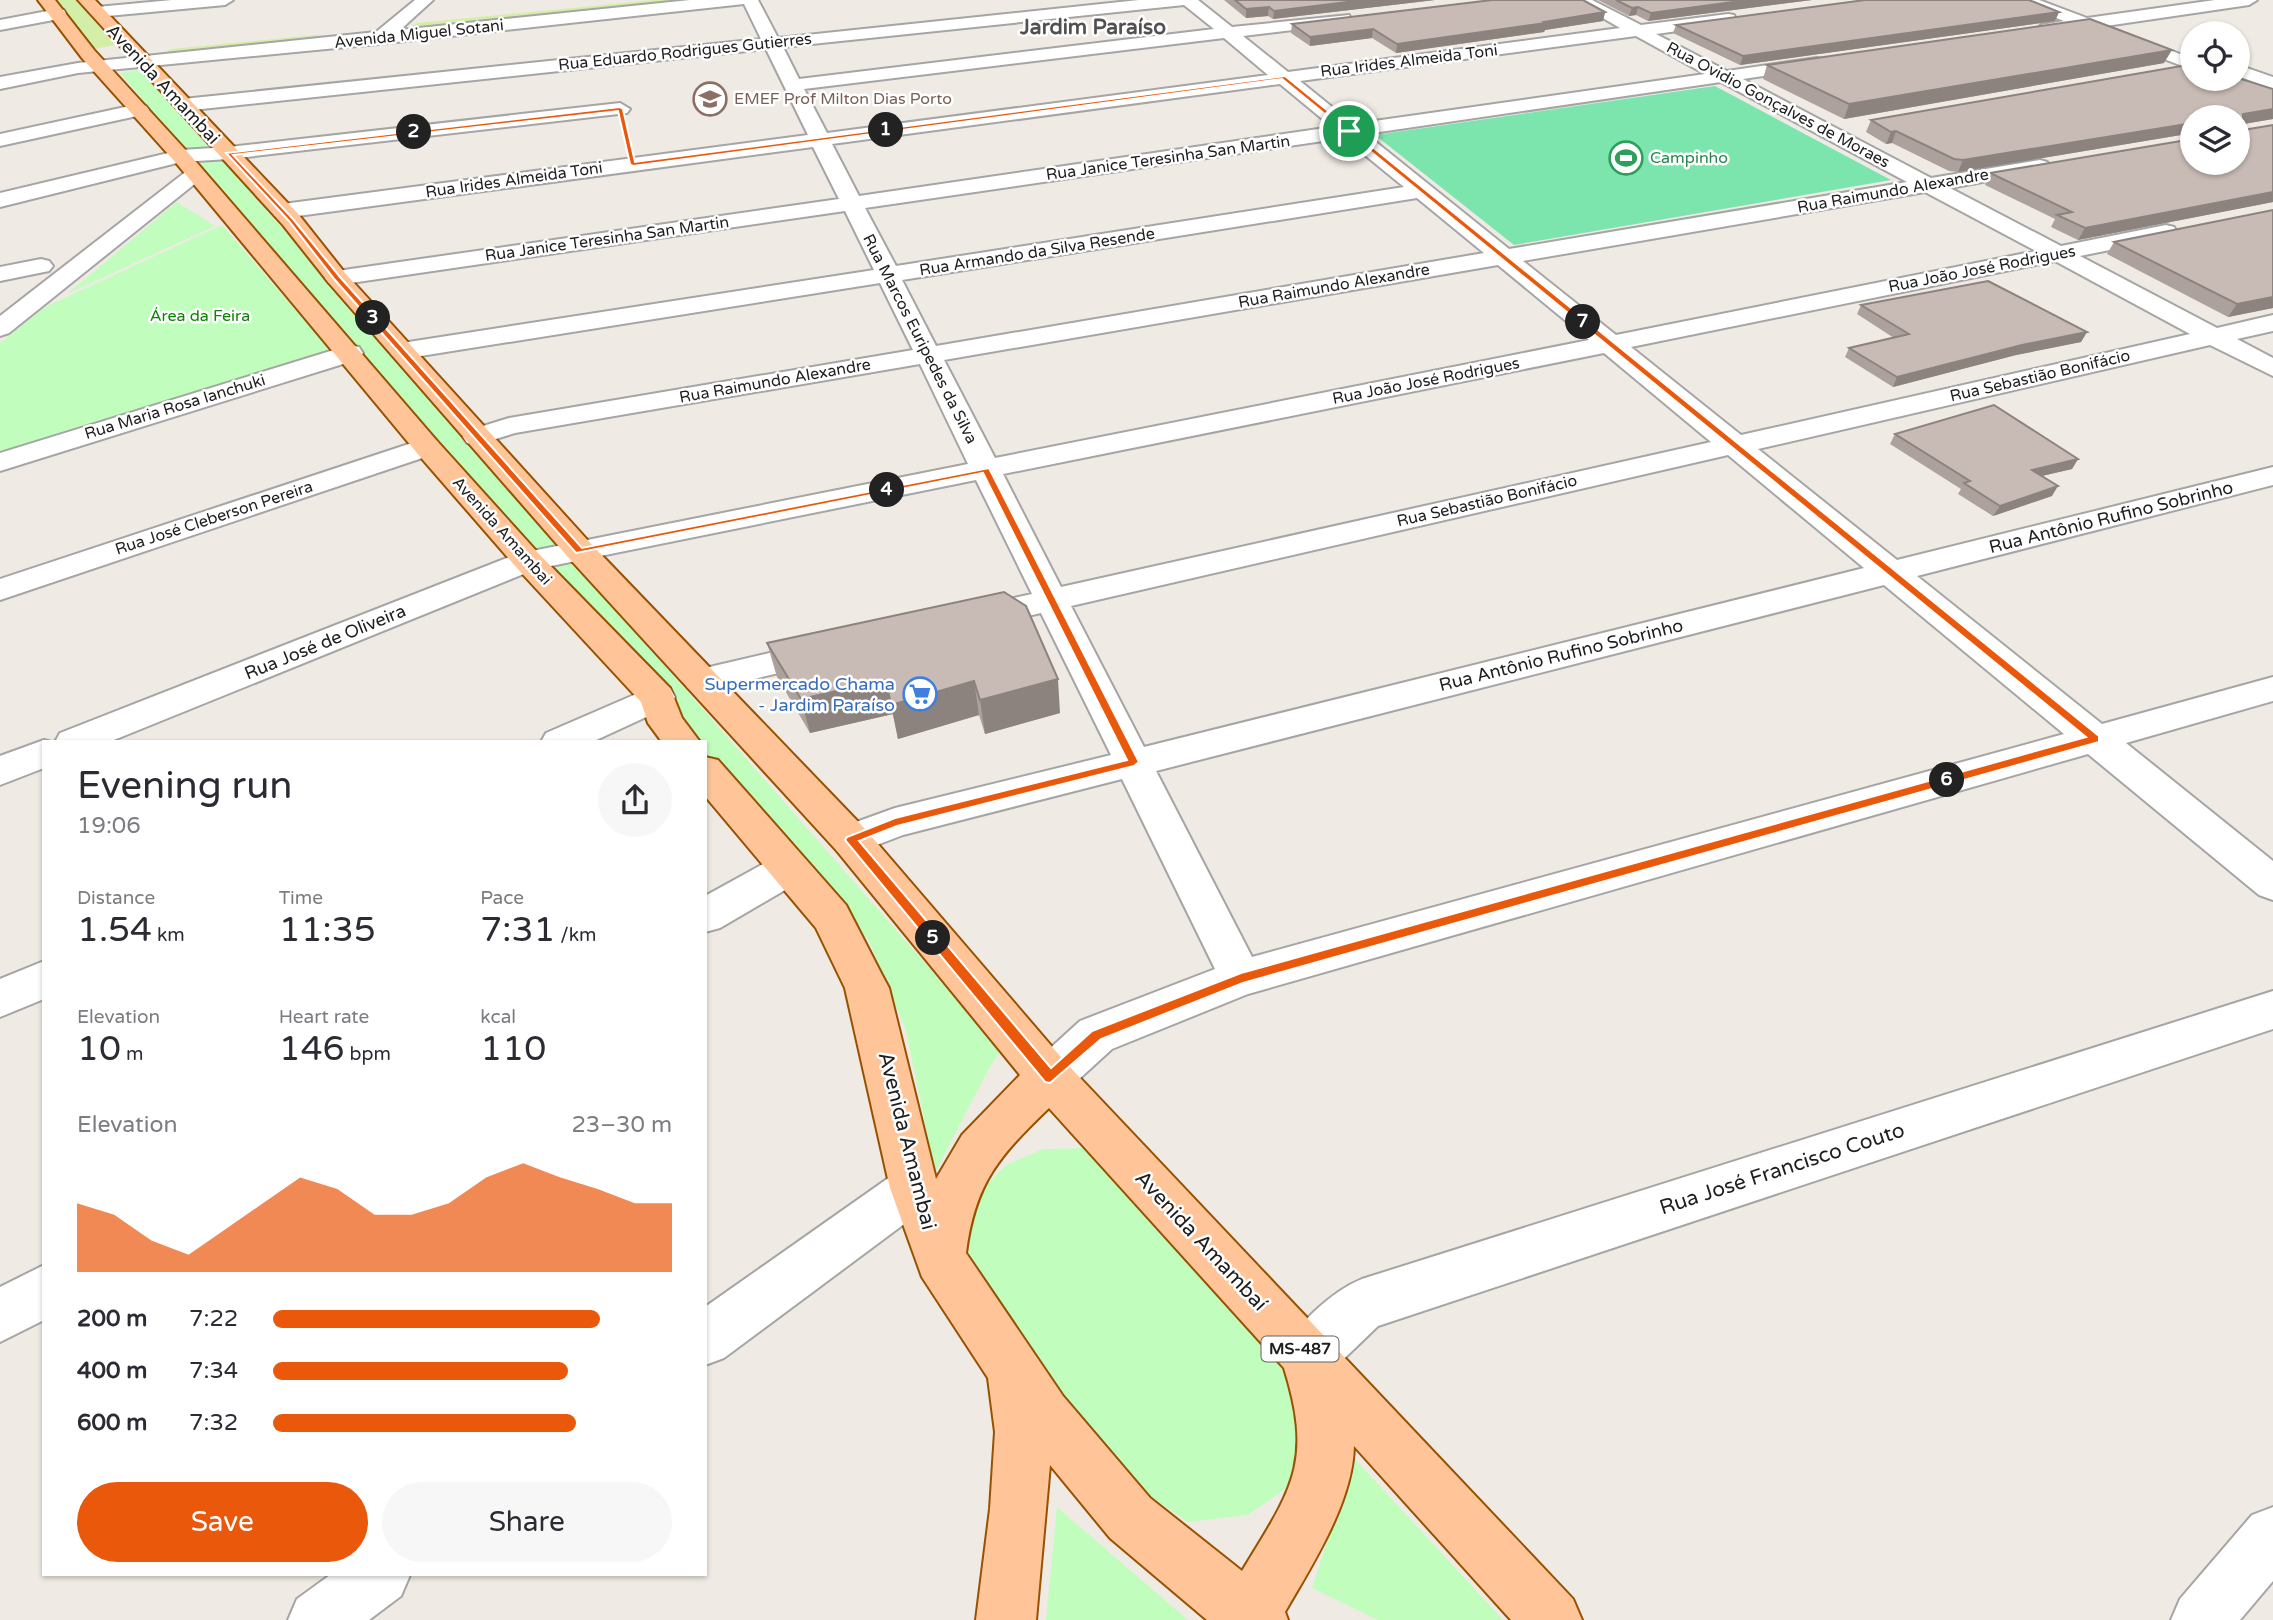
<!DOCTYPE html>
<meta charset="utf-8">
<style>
:root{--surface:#fff;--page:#f7f7f7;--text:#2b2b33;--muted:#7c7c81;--accent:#ea580c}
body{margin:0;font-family:"Varela Round",sans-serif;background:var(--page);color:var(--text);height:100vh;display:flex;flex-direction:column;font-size:26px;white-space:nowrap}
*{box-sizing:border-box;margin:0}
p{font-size:23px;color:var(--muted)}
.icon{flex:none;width:38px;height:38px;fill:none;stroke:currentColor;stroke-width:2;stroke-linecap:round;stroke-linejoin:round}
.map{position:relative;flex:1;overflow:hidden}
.details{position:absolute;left:42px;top:740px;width:665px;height:836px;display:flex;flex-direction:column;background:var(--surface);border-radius:0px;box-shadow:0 2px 5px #0004}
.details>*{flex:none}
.controls{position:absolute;left:2180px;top:21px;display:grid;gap:14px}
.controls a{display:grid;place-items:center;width:70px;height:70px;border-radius:50%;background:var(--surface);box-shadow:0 2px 5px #0004;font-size:35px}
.pin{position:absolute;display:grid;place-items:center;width:60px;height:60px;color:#fff;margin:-30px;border:4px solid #fff;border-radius:50%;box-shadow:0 2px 7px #0007}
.km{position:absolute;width:35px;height:35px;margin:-18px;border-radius:50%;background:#222;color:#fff;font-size:19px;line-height:35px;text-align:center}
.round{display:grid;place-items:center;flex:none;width:74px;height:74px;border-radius:37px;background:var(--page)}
.head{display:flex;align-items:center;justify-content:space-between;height:119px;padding:0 35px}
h1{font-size:38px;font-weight:600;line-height:52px}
.figures{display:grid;grid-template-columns:repeat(3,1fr);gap:10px;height:119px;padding:7px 35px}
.figures div{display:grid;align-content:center}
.figures b{font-size:35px;font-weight:600}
.figures small{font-size:19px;font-weight:400}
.figures p{font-size:19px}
.chart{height:196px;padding:14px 35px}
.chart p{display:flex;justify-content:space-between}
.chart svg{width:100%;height:126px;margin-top:7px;fill:var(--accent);opacity:.7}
.button{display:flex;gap:14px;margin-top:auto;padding:14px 35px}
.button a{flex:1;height:80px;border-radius:42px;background:var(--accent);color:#fff;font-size:28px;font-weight:600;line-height:80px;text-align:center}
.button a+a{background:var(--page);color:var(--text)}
ul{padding:0 35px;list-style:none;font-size:23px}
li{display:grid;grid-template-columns:112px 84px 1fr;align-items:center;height:52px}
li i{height:18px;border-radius:9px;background:var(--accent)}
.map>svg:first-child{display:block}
</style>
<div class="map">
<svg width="2273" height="1620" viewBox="0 0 2273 1620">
<rect width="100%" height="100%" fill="#f0eae4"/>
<path fill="#d3eea6" d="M54,0H76L115,45L95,49Z
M654,0H714L407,28L417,23Z
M316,35L326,36L325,39L160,55L172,49Z"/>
<path fill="#c1fdbd" d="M143,69L1001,1050L989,1068L935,1173L906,1030L869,941L705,752V742H696L120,73Z
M177,202L215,226L67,294Z
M222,225L332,352L0,453V343L45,307Z
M1086,1148L1302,1388L1303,1459L1288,1487L1248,1515L1188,1522L1128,1481L982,1284L966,1246L969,1210L980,1191L1006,1165L1043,1149Z
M1354,1458L1503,1620H1378L1312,1588Z
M1057,1507L1188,1620H1046Z"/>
<path fill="#7ce5ae" d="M1715,86L1891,180L1514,245L1375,135Z"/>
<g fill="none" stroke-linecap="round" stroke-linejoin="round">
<defs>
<path id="minor" d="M172,0H233L225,5L97,17L89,12L97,7Z
M415,0H433L400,30L690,0H758L778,38L1139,0H1198L1232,27L1349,15L1351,19L1349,23L1343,24L1243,36L1288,72L1620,28L1572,0H1592L1641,25L1728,14L1734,15L1736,19L1734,23L1728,24L1656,34L1727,71L1817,58L1823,59L1826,63L1823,67L1743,79L1931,178L2040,160L2047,162L2050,166L2047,170L1950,188L2061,246L2166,225L2174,227L2177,232L2174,237L2080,256L2217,328L2273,315V331L2237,339L2273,358V376L2210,345L1758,449L1897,560L2273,467V485L1917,576L2102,724L2273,677V701L2126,743L2273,861V900L2259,895L2088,754L1248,994L1112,1049L1066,1091L1050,1097L1034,1091L1027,1077L1034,1063L1080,1021L1215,969L1122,779L903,835L851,855L837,851L831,840L837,829L895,808L1111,755L1041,613L976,628L964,625L959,617L964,609L1032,594L976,480L536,569L109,742H55L60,733L517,554L968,464L920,364L515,433L477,445L467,443L463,437L467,431L509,418L913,350L880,283L402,359L393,356L389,351L393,346L402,343L874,270L845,211L337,285L329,283L325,278L329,273L337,271L839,199L813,147L283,218L275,216L272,211L275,206L283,204L808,135L766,49L183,111L173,105L183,99L761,39L744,4L378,44L78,73L0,89V77L78,63L376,32ZM1184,5L1214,29L799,79L783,47ZM1636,36L1705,74L1353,124L1300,81ZM1224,38L1268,75L827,133L804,89ZM1721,82L1907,182L1509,249L1366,134ZM1280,84L1332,127L859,196L832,144ZM1344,138L1404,187L896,266L865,208ZM1925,192L2036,251L1616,335L1523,261ZM1417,198L1484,253L936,346L902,280ZM2055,261L2190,334L1741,435L1631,347ZM1498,265L1589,340L995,458L944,360ZM1604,353L1711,442L1061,587L1003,474ZM1728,455L1864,568L1144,747L1071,606ZM1884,585L2064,734L1252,957L1156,771Z
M2016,0H2039L2087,18L2215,0H2257L2249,5L2106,26L2193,59V70L2084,29L2041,33L2038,29L2041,25L2064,21L2018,3Z
M58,9L64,10L66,14L64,18L0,30V20Z
M2238,65L2273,77V89L2238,76Z
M620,103L630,109L627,113L229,159L181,162L0,207V193L181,150L229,147Z
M139,104L146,106L149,110L146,114L0,146V134Z
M195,168L202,170L206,174L202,178L9,333L0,336V316L188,170Z
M41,259L49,261L53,266L49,271L0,281V267Z
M350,345L359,347L363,353L359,359L0,471V453Z
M427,438L437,441L441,447L437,453L0,600V579Z
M825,640L837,643L842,651L837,659L700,692L688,688L683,680L688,672Z
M657,685L670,688L675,697L670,706L592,742H541L546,733Z
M44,740L51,742H44V768L0,785V756Z
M788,853L802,858L808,869L802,880L720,928L705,932V896L774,858Z
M44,961V999L0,1017V979Z
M2273,991V1029L1378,1326L1326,1376L1307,1384L1288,1376L1280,1357C1293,1327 1332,1291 1362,1279Z
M914,1165L931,1172L938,1188L931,1204L724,1358L705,1365V1307L897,1172Z
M44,1265V1320L0,1342V1287Z
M2273,1507V1581L2240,1620H2171L2180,1599L2252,1515Z
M330,1575H410L401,1596L369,1620H288L297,1599Z"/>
<path id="major" d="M38,0H55L94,50L191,156L437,441L539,554L670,688L682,718L700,742H662L648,723L641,702L517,568L417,453L177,164L82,58Z
M78,0H95L299,215L345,273L591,544L865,829L1066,1063L1573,1599L1582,1620H1511L1354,1446C1353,1502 1312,1565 1285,1612L1288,1620H1207L1110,1538L1050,1465L1036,1620H976L990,1509L995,1432L988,1378L922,1277L890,1188L845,988L816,928L705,796V757L718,760L846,905L882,975L889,988L936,1179L962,1135L1020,1075L837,851L569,558L329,283L283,225ZM1049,1108L1284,1368C1314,1464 1291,1490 1242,1571L1150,1498L1063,1396L966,1253C975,1183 999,1156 1049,1108Z"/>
</defs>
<use href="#minor" stroke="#a5a5a5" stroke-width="4"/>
<use href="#major" stroke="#985100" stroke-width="4"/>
<use href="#minor" fill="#fff" fill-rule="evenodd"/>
<use href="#major" fill="#ffc599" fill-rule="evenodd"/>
</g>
<path fill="#aca19d" d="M1224,0H1435L1273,19L1268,16L1246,18Z
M1598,0H1812L1648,21L1636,15L1629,16Z
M1605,12L1603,21L1545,30L1544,32L1396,53L1372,38L1310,46L1291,33L1292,24Z
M2059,12L2055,21L1740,65L1673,33L1676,25Z
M2164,63L1844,119L1763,79L1767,65Z
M2193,64V79H2238V78L2273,89V119L2243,124V130L2273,125V202L2078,240L2051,227L2055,219L1985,185L1990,173L2193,139V163H2238V117H2193V133L1958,172L1949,171L1892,143L1886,144L1866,132L1871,120Z
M2114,242L2273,308L2228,317L2107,254Z
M1861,305L2087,332L2081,342L2016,355L1893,387L1845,357L1849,348L1894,338L1857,314Z
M1895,434L2078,459L2072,469L2042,476L2052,496L1993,516L1958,494L1961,489L1890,444Z
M1004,592L1060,713L985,734L979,715L898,739L893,714L810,733L777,677L767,643Z"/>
<path fill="#8c837f" d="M1364,0H1435L1273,19L1274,11Z
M1748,0H1812L1648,21L1651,13Z
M1269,7L1268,16L1246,18V9Z
M1638,7L1636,15L1629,16L1632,8Z
M1605,12L1603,21L1545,30L1544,32L1396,53L1397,44Z
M2059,12L2055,21L1740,65L1743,56Z
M1373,29L1372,38L1310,46V37Z
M2172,50L2164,63L1844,119L1849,104Z
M2273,109V119L2238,125L2243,114Z
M2193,123V133L1958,172L1963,160Z
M1896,131L1892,143L1886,144L1891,132Z
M2273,192V202L2078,240L2085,228Z
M2273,297V308L2228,317L2237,304Z
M2087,332L2081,342L2016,355L1893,387L1897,377L2022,345Z
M2078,459L2072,469L2025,480L2032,470Z
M2058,486L2052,496L1993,516L2000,506Z
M1058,679L1060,713L985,734L980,700Z
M886,680L893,714L810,733L801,699Z
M974,681L979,715L898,739L891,705Z"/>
<path fill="#c8bbb6" stroke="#8c837f" stroke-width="2" d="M1235,0H1364L1274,11L1269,7L1246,9Z
M1492,0H1583L1605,12L1544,22L1546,23L1397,44L1373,29L1310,37L1292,24Z
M1616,0H1748L1651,13L1638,7L1632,8Z
M1865,0H2029L2059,12L1743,56L1676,25Z
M2090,19L2172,50L1849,104L1767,65Z
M2193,64V79H2238V78L2273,89V109L2243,114V130L2273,125V192L2085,228L2057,215L2072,212L1990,173L2193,139V163H2238V117H2193V123L1963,160L1954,159L1896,131L1891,132L1871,120Z
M2273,210V297L2237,304L2114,242Z
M1988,281L2087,332L2022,345L1897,377L1849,348L1909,334L1861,305Z
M1994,405L2078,459L2032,470L2058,486L2000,506L1964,483L1970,481L1895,434Z
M1004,592L1026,606L1058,679L980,700L974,681L891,705L886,680L801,699L767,643Z"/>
<path fill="#ea580c" stroke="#fff" stroke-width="2" fill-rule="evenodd" d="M1285,76L2099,736V742L1243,983L1101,1039L1050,1083L1045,1082L845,840L847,837L895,818L1127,760L983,473L576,553L335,280L289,221L226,153L620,107L623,109L635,162ZM1282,79L2086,737L1241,973L1092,1031L1051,1068L859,841L897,826L1134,766L1139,762L989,468L582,548L340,277L293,219L233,155L618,111L630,164L633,166Z"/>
<defs>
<symbol id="school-ring" viewBox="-11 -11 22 22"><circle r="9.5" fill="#fff" stroke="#8d6e63" stroke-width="1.5"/><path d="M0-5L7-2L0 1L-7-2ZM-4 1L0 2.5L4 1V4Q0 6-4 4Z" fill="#8d6e63"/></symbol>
<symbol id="stadium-ring" viewBox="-11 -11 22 22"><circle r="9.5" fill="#fff" stroke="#2e9e5b" stroke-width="1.5"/><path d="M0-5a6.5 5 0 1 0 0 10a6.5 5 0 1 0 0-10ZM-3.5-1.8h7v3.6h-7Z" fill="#2e9e5b"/></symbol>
<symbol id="supermarket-ring" viewBox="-11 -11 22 22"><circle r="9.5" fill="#fff" stroke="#3f7fe0" stroke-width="1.5"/><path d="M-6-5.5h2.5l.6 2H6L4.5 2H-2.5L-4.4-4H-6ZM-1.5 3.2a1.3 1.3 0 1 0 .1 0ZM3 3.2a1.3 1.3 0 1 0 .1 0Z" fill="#3f7fe0"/></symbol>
</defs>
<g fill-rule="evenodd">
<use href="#school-ring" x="691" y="80" width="38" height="38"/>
<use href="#stadium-ring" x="1607" y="139" width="38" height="38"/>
<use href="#supermarket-ring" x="901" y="675" width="38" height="38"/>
</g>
<g text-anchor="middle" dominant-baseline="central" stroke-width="5" stroke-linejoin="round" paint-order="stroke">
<g font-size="16" fill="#1e1e1e" stroke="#fff">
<text transform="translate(419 34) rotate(-6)">Avenida Miguel Sotani</text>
<text transform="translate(685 52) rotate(-6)">Rua Eduardo Rodrigues Gutierres</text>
<text transform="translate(1409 61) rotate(-7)">Rua Irides Almeida Toni</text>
<text transform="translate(1778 105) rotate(28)">Rua Ovidio Gonçalves de Moraes</text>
<text transform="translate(1168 158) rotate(-8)">Rua Janice Teresinha San Martin</text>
<text transform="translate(514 180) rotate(-8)">Rua Irides Almeida Toni</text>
<text transform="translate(1893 191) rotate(-10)">Rua Raimundo Alexandre</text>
<text transform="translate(607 239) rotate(-8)">Rua Janice Teresinha San Martin</text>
<text transform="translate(1037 252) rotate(-9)">Rua Armando da Silva Resende</text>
<text transform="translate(1982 269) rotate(-11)">Rua João José Rodrigues</text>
<text transform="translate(1334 286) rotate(-10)">Rua Raimundo Alexandre</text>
<text transform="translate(920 339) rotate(63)">Rua Marcos Euripedes da Silva</text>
<text transform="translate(2040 376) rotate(-13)">Rua Sebastião Bonifácio</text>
<text transform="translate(775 381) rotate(-10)">Rua Raimundo Alexandre</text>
<text transform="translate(1426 381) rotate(-11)">Rua João José Rodrigues</text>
<text transform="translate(175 407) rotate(-17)">Rua Maria Rosa Ianchuki</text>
<text transform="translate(1487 501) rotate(-13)">Rua Sebastião Bonifácio</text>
<text transform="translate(214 518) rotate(-18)">Rua José Cleberson Pereira</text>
<text transform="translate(502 531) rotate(48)">Avenida Amambai</text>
</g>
<g font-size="16" fill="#785e54" stroke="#fff" text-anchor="start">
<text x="734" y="99">EMEF Prof Milton Dias Porto</text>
</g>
<g font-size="16" fill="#27864d" stroke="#fff" text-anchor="start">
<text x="1650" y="158">Campinho</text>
</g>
<g font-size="16" fill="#0b8504" stroke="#fff">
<text x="200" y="316">Área da Feira</text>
</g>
<rect fill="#fff" stroke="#626262" stroke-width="2" x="1261.5" y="1336.5" width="77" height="25" rx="5"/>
<g font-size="16" font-weight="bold" fill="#1e1e1e">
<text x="1300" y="1349">MS-487</text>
</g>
<g font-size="18" fill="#1e1e1e" stroke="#fff">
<text transform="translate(163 84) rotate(47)">Avenida Amambai</text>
<text transform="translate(2111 517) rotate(-14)">Rua Antônio Rufino Sobrinho</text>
<text transform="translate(325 642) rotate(-22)">Rua José de Oliveira</text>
<text transform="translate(1561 655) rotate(-14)">Rua Antônio Rufino Sobrinho</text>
</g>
<g font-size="18" fill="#366cbe" stroke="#fff" text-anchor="end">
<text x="895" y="684">Supermercado Chama<tspan x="895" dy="21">- Jardim Paraíso</tspan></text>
</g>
<g font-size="21" font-weight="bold" fill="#515151" stroke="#fff">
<text x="1093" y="27">Jardim Paraíso</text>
</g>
<g font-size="21" fill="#1e1e1e" stroke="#fff">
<text transform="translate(907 1141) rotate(76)">Avenida Amambai</text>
<text transform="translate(1782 1169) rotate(-18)">Rua José Francisco Couto</text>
<text transform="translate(1201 1241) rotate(47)">Avenida Amambaí</text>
</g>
</g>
</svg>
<div class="controls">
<a><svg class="icon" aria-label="locate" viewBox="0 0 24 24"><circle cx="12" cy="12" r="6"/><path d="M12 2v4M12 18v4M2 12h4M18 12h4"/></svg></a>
<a><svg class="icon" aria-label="layers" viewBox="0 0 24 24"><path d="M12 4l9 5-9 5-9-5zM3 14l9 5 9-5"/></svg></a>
</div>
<div class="pin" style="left:1349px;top:131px;background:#1e9e55"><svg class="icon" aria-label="arrive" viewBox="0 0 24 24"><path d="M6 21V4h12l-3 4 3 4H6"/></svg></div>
<b class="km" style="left:886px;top:130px">1</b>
<b class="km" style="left:414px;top:132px">2</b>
<b class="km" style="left:373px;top:318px">3</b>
<b class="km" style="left:887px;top:490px">4</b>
<b class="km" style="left:933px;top:938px">5</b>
<b class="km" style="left:1947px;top:780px">6</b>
<b class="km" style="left:1583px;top:322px">7</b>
<section class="details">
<div class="head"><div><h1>Evening run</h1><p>19:06</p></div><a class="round"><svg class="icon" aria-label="share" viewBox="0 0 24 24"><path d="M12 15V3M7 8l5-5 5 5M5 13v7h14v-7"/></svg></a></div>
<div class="figures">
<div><p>Distance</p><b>1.54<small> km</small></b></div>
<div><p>Time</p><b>11:35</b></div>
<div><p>Pace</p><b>7:31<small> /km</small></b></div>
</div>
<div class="figures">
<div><p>Elevation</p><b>10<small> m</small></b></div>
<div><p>Heart rate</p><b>146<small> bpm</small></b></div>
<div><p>kcal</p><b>110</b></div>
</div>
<div class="chart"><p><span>Elevation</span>23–30 m</p>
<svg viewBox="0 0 160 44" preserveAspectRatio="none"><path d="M0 44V20L10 24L20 33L30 38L40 29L50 20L60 11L70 15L80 24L90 24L100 20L110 11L120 6L130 11L140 15L150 20L160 20V44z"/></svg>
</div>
<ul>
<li><b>200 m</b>7:22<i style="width:82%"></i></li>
<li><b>400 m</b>7:34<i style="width:74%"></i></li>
<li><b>600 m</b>7:32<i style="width:76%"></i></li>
</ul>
<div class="button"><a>Save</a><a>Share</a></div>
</section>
</div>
